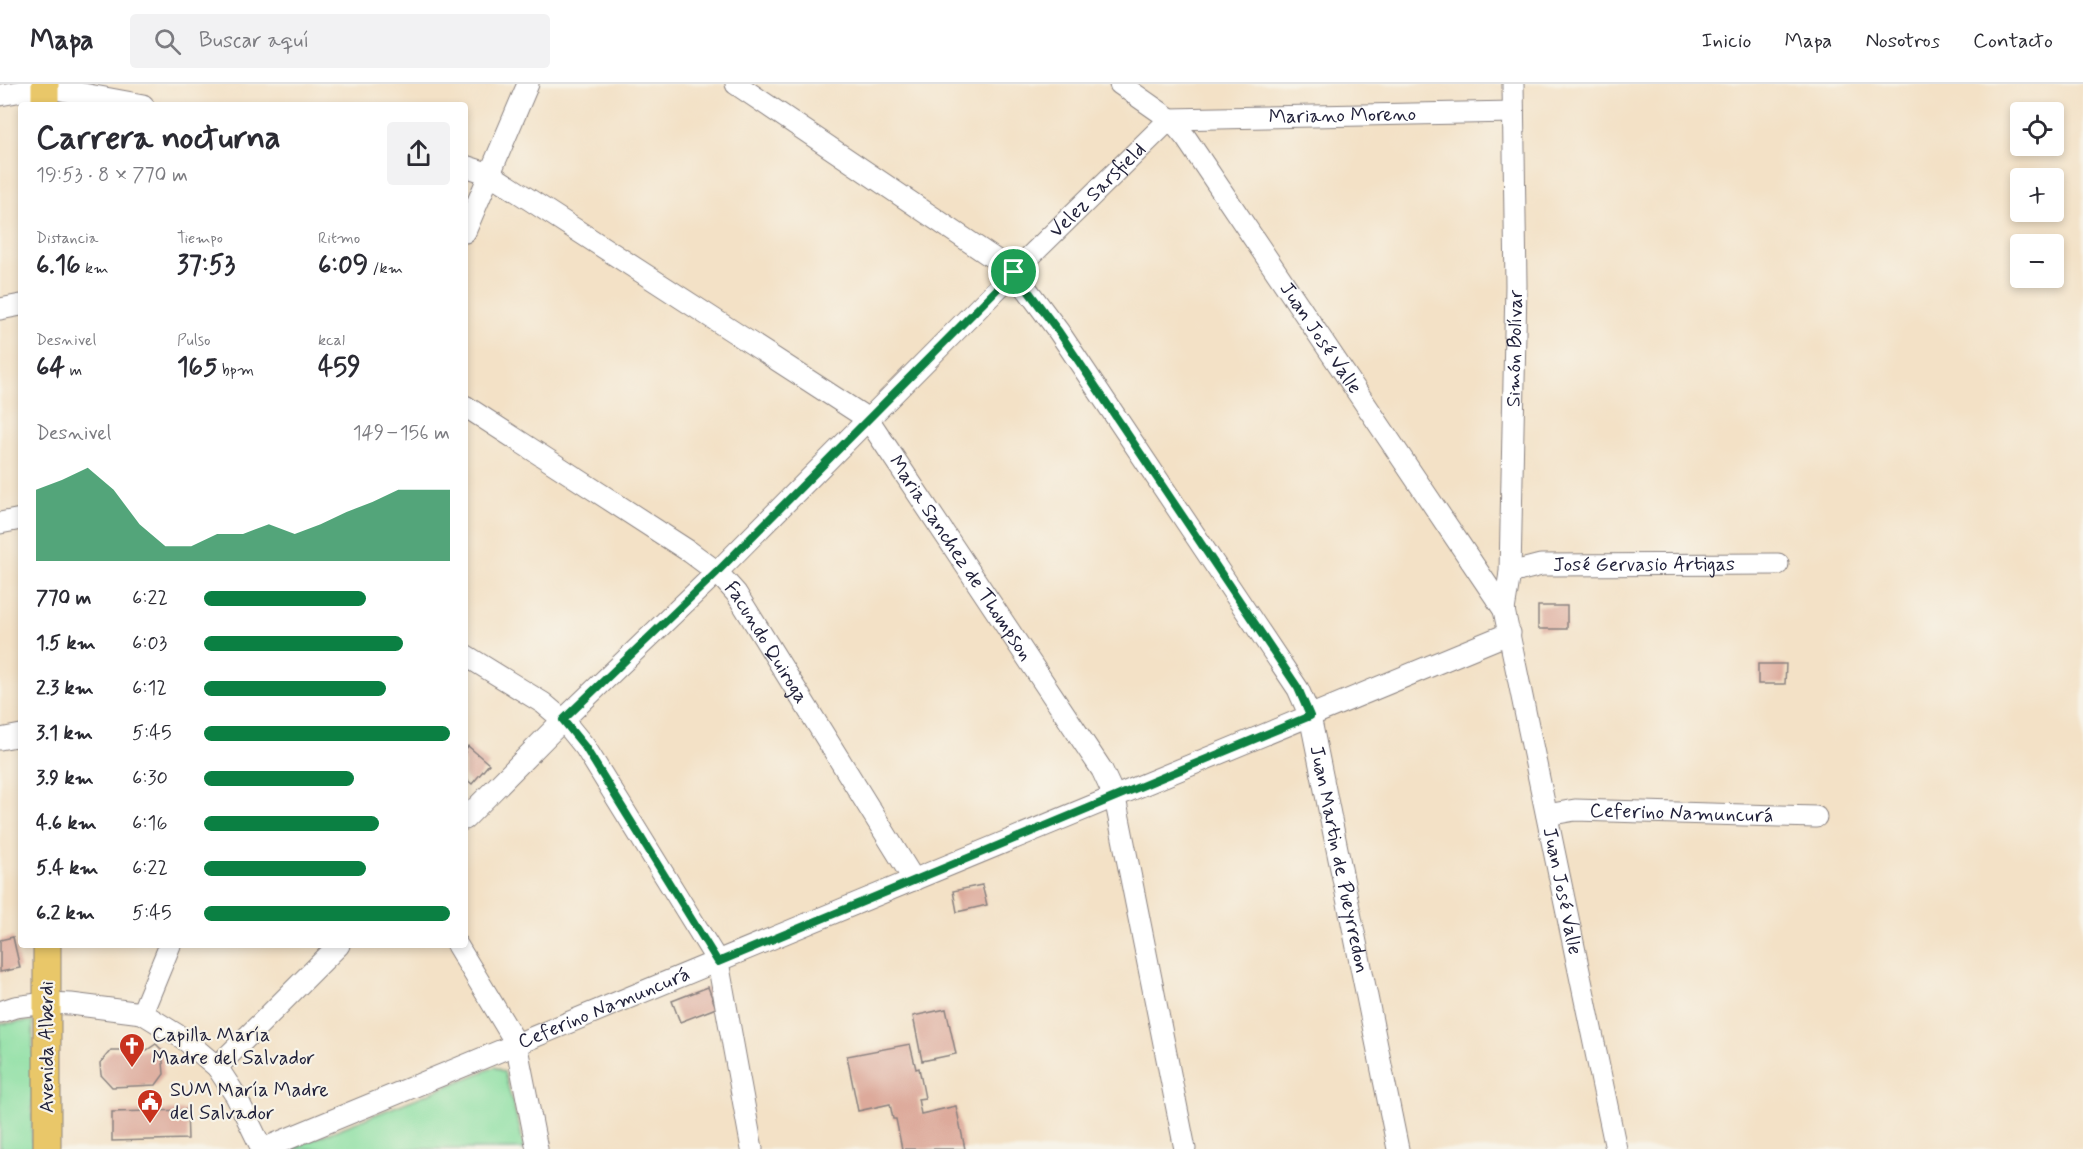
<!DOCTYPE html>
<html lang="es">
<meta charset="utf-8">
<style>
:root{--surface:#fff;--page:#f2f2f3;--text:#2b2b33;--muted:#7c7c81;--line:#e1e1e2;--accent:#0b8043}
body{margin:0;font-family:Mynerve,sans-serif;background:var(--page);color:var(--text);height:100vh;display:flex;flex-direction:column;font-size:22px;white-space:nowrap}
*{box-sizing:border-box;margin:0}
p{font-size:20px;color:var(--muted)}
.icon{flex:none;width:33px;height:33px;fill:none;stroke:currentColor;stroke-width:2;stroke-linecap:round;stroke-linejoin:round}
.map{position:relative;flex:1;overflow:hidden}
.side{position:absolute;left:18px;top:18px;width:450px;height:846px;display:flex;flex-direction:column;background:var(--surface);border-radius:6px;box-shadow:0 3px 9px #0003}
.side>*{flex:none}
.controls{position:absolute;left:2010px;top:18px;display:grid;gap:12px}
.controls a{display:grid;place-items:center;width:54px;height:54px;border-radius:6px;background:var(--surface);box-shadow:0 3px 9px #0003;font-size:30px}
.pin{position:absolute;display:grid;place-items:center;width:51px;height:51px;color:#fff;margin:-26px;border:3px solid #fff;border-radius:50%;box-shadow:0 2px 6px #0007}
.round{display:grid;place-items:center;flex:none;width:63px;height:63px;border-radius:6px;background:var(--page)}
.head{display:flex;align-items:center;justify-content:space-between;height:102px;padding:0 18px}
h1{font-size:33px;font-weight:800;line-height:45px}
.stats{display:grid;grid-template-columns:repeat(3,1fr);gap:9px;height:102px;padding:6px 18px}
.stats div{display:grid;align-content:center}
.stats b{font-size:26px;font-weight:800}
.stats small{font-size:16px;font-weight:400}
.stats p{font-size:16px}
.chart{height:168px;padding:12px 18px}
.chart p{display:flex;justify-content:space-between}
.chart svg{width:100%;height:108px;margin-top:6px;fill:var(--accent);opacity:.7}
ul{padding:0 18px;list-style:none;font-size:20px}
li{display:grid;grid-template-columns:96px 72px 1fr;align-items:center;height:45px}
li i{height:15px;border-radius:8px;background:var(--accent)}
header{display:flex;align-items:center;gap:36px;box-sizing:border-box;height:84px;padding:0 30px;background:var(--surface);border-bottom:2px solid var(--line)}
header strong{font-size:28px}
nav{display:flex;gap:33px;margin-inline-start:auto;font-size:21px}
.search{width:420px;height:54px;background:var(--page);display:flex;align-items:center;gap:15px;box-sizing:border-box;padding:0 21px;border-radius:6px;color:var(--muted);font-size:22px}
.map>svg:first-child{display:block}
</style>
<header>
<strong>Mapa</strong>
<div class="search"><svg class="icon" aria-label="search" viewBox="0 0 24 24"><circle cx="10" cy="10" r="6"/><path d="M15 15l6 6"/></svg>Buscar aquí</div>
<nav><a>Inicio</a><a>Mapa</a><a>Nosotros</a><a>Contacto</a></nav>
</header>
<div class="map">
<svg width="2083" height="1065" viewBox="0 0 2083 1065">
<rect width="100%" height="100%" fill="#f7f3e8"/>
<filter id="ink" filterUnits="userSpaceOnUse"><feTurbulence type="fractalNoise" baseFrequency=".0167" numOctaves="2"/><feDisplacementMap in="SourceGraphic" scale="12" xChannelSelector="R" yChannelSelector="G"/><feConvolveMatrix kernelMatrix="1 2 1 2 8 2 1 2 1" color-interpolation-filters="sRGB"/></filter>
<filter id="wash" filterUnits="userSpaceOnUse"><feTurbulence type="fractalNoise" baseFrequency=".008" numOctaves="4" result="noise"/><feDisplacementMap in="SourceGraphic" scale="24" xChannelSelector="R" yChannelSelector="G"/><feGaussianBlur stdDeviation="1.35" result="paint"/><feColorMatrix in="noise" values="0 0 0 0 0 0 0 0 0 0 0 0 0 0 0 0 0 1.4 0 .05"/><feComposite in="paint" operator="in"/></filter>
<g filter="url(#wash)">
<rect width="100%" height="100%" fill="#f3e1c6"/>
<path fill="#8adfa2" stroke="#56806e" stroke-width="1.5" d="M33,937L32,1065H0V940Z
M495,983L504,988L518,1039L519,1040L524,1065H289Z"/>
<g id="blocks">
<path fill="#ddaa9b" d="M1538,522H1567V545H1538Z
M1758,580H1786L1785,600H1758Z
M468,662L489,680L472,700L465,694V666Z
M982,801L987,821L957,828L953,807Z
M13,853L20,884L0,888V856Z
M708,903L716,924L680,938L672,917Z
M946,925L956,970L922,977L913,932Z
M156,960L162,966L164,990L156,1001L112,1003L101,991L100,979L111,966H147Z
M910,960L916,985L919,984L925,1014L918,1015L921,1030L956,1022L965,1065H902L896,1035H893L890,1020L858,1027L847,972Z
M187,1026L188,1055L112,1057V1028Z"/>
</g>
</g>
<g filter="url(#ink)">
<use href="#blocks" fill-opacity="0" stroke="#8a8280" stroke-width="1.5"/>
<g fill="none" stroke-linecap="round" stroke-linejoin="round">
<defs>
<g id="minor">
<path id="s1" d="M736,0L1014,188L1059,248L1298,605L1310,632L1398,1065"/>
<path id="s2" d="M1120,0L1170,35L1186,54L1504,526L1616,1065"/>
<path d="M0,11L45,3L143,21"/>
<path id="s3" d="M465,82L490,90L868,335L1102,686L1115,714L1185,1065"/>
<path d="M465,148L528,0"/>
<path d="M0,225L21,221"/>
<path id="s4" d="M465,322L690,468L717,488L736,509L914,796"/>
<path d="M0,439L21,435"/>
<path id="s5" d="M1510,489L1541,481L1778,480"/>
<path id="s6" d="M1504,526L1510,489L1516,201L1513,0"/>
<path d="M465,571L543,619L563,636L585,663L718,878L752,1065"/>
<path d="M0,655L21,651"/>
<path id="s7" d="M1547,731L1575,726L1816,733"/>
<path id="s8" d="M465,735L563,636L717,488L1014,188L1170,35L1513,28"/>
<path d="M457,861L516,959L537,1065"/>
<path d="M0,928L15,923L46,919L71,920L142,929L184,955L217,983L236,1012L262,1065"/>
<path d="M142,929L170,861"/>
<path d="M217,983L339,861"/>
<path id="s9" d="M263,1065L1510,549"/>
</g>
<path id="major" d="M45,21V0
M47,861V1065"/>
</defs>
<use href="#minor" stroke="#8a8280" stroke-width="23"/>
<use href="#major" stroke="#8a8280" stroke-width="29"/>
<use href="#minor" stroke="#fff" stroke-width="21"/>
<use href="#major" stroke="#e9c769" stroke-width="27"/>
</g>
</g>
<g fill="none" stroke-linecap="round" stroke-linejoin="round" filter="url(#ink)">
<defs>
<path id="route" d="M1014,188L1059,248L1298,604L1310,632L718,878L585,663L563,636L717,488Z"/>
</defs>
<use href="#route" stroke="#fff" stroke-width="12"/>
<use href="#route" stroke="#0b8043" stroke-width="8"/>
</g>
<defs>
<symbol id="church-pin" viewBox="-11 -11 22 30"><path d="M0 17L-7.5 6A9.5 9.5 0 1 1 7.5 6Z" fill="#c8321e" stroke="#f7f3e8"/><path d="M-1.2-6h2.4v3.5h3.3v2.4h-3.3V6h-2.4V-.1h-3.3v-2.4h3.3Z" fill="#fff"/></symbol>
<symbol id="civic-pin" viewBox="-11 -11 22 30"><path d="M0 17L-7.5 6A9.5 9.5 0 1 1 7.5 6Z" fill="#c8321e" stroke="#f7f3e8"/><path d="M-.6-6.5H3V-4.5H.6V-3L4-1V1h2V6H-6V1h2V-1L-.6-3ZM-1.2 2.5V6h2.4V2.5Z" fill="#fff"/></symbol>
</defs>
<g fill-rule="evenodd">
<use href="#church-pin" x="117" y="947" width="30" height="40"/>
<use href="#civic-pin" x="135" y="1003" width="30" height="40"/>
</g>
<g text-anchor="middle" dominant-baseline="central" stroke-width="4.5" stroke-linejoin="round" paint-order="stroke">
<g font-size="20" fill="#22223b" stroke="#f7f3e8">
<text stroke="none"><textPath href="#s8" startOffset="1166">Mariano Moreno</textPath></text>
<text stroke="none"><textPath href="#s8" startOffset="892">Velez Sarsfield</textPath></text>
<text stroke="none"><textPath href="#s2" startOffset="327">Juan José Valle</textPath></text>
<text stroke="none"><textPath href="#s6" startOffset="262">Simón Bolívar</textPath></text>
<text stroke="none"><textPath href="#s3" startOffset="644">Maria Sanchez de Thompson</textPath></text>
<text stroke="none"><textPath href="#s5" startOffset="135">José Gervasio Artigas</textPath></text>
<text stroke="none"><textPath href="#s4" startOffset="388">Facundo Quiroga</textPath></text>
<text stroke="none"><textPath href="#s7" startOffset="135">Ceferino Namuncurá</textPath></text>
<text stroke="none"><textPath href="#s1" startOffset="1016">Juan Martin de Pueyrredon</textPath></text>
<text stroke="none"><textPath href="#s2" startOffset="942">Juan José Valle</textPath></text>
<text stroke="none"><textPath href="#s9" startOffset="369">Ceferino Namuncurá</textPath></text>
<text transform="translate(47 963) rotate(-90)">Avenida Alberdi</text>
</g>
<g font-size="20" fill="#22223b" stroke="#f7f3e8" text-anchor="start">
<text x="152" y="951">Capilla María<tspan x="152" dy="23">Madre del Salvador</tspan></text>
<text x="170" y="1006">SUM María Madre<tspan x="170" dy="23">del Salvador</tspan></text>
</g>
</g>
</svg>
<div class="controls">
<a><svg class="icon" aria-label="locate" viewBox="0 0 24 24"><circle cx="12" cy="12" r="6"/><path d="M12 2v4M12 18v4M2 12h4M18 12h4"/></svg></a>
<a>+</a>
<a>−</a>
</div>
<div class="pin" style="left:1014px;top:188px;background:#1e9e55"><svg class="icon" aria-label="arrive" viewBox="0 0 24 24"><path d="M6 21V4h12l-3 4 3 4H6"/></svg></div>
<section class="side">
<div class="head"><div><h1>Carrera nocturna</h1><p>19:53 · 8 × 770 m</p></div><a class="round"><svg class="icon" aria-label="share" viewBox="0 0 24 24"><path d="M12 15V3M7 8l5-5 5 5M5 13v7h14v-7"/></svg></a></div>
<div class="stats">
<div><p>Distancia</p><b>6.16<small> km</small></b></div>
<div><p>Tiempo</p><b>37:53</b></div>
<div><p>Ritmo</p><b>6:09<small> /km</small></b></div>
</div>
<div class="stats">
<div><p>Desnivel</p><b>64<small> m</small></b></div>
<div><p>Pulso</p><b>165<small> bpm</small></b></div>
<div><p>kcal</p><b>459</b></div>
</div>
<div class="chart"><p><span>Desnivel</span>149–156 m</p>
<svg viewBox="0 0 160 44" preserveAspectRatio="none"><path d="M0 44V15L10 11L20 6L30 15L40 29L50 38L60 38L70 33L80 33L90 29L100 33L110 29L120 24L130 20L140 15L150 15L160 15V44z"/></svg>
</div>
<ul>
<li><b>770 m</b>6:22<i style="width:66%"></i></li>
<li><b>1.5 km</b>6:03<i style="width:81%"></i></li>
<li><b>2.3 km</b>6:12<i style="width:74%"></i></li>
<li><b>3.1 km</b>5:45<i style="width:100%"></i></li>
<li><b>3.9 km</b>6:30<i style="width:61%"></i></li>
<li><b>4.6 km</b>6:16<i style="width:71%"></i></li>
<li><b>5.4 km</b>6:22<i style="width:66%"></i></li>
<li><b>6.2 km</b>5:45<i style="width:100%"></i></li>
</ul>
</section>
</div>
